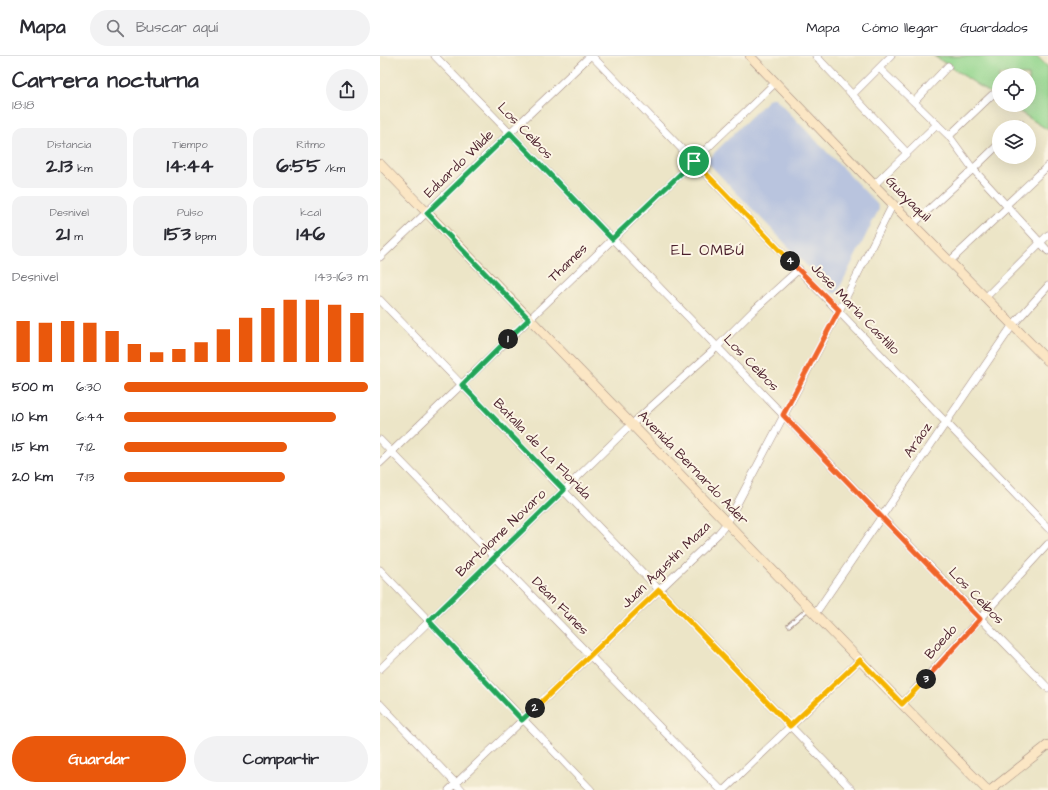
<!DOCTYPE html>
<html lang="es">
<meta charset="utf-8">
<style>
:root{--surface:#fff;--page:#f2f2f3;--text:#2b2b33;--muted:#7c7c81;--line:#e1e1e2;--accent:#ea580c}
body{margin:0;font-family:"Architects Daughter",sans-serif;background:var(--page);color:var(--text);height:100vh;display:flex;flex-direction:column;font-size:15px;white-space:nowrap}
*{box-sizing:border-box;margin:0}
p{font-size:13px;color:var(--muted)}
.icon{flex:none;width:22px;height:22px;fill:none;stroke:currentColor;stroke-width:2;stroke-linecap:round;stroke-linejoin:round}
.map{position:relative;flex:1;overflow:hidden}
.details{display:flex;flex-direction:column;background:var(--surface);width:380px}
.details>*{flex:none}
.buttons{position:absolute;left:612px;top:12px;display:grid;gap:8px}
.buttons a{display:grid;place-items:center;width:44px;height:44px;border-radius:50%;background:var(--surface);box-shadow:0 4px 16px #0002;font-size:20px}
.pin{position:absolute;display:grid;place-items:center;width:34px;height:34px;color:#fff;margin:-17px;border:2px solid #fff;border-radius:50%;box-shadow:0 1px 4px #0007}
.km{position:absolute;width:20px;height:20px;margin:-10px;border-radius:50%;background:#222;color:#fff;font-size:11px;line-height:20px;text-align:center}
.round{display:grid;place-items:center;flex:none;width:42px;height:42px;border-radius:21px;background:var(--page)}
.summary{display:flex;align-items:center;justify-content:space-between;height:68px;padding:0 12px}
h1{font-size:22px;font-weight:800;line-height:30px}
.figures{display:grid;grid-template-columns:repeat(3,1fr);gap:6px;height:68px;padding:4px 12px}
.figures div{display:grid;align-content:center;border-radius:10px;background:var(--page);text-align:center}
.figures b{font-size:20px;font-weight:800}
.figures small{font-size:11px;font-weight:400}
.figures p{font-size:11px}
.chart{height:112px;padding:8px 12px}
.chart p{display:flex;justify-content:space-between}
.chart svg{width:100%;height:72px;margin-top:4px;stroke:var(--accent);stroke-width:6}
.cta{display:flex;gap:8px;margin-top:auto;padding:8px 12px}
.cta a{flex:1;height:46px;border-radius:24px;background:var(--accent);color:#fff;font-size:16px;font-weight:800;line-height:46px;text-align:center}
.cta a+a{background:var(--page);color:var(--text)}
ul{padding:0 12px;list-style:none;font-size:13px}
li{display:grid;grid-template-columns:64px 48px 1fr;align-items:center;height:30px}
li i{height:10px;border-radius:5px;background:var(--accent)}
header{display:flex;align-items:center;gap:24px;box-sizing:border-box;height:56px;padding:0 20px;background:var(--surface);border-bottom:1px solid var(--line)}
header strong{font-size:19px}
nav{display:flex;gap:22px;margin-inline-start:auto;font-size:14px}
.search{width:280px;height:36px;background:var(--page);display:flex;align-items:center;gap:10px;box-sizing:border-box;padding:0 14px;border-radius:22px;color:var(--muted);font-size:15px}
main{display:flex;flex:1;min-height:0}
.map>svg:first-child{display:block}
</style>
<header>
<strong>Mapa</strong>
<div class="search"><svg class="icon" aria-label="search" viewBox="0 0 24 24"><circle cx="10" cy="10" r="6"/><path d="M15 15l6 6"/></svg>Buscar aquí</div>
<nav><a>Mapa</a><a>Cómo llegar</a><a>Guardados</a></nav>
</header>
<main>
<section class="details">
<div class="summary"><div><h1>Carrera nocturna</h1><p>18:18</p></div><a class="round"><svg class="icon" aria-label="share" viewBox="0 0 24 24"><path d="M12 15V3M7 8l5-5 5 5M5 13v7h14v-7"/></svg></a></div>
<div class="figures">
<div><p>Distancia</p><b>2.13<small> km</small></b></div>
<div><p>Tiempo</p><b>14:44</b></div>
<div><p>Ritmo</p><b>6:55<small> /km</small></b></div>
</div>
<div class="figures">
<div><p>Desnivel</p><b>21<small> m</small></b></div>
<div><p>Pulso</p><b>153<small> bpm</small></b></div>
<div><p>kcal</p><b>146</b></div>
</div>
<div class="chart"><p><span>Desnivel</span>143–163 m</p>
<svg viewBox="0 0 160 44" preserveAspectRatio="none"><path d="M5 44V19M15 44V20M25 44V19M35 44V20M45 44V25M55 44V33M65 44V38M75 44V36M85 44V32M95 44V24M105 44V17M115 44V11M125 44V6M135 44V6M145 44V9M155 44V14"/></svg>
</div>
<ul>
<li><b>500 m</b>6:30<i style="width:100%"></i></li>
<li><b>1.0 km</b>6:44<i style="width:87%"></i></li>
<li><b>1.5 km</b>7:12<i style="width:67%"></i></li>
<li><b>2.0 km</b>7:13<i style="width:66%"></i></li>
</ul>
<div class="cta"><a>Guardar</a><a>Compartir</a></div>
</section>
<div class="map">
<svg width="668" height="734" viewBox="0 0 668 734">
<rect width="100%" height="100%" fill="#fcf5e5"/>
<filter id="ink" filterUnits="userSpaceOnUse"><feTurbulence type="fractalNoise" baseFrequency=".025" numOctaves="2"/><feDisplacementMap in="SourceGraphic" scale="8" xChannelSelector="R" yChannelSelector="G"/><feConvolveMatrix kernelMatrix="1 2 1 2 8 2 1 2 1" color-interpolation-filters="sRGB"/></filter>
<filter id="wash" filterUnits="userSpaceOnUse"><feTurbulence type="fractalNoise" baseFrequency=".012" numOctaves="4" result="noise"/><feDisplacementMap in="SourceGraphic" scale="16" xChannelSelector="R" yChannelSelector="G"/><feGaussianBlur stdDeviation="0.9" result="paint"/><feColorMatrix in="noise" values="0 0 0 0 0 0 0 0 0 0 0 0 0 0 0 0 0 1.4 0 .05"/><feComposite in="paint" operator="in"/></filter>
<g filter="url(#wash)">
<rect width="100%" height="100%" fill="#ece5c7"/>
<path fill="#b9c4de" d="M390,42H395L497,148L499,153L457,237H453L329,108L328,103Z"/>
<path fill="#93d58d" stroke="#6e7a5c" d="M554,0H657L668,11V74L629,49H649V19H619V43Z"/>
</g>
<g filter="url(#ink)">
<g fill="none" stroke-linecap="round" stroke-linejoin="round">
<defs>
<path id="lane" d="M409,569L428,553"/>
<path id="street" d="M55,0L668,632
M212,0L668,472
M436,0L527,97
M499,12L569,80L593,113L668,195
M472,39L511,0
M534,46L568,10
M637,71L640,67
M569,80L612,39
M494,129L557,68
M626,149L668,110
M533,168L593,113L619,88
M0,201L210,0
M570,205L628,151
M605,242L668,179
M0,244L472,734
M0,384L341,734
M0,407L395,27
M0,514L211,734
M435,558L632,270L668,230
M0,613L252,368L337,291L373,255L419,213
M0,648L82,734
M522,648L668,488
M69,734L338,478L347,467L459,255L513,148
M344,734L480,604"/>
<path id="secondary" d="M370,0L494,129L668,305
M0,108L522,648L607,734
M611,734L668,689"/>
</defs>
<use href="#lane" stroke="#9b8279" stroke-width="5"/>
<use href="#street" stroke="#9b8279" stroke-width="8"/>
<use href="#secondary" stroke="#9b8279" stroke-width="10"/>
<use href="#lane" stroke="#fff" stroke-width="3.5"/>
<use href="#street" stroke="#fff" stroke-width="7"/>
<use href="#secondary" stroke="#fbe6c4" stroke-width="9"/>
</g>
</g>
<g fill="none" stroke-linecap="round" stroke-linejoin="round" filter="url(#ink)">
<defs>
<path id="split-1" d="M128,283L149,263L47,157L130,77L232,183L314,105"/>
<path id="split-2" d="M128,283L82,329L184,434L49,565L142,664L155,652"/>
<path id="split-3" d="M155,652L279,534L410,670L480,604L522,648L546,623"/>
<path id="split-4" d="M410,205L459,254L403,359L600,563L546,623"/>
<path id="split-5" d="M314,105L410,205"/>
</defs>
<use href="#split-1" stroke="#fff" stroke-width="8"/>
<use href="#split-2" stroke="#fff" stroke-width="8"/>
<use href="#split-3" stroke="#fff" stroke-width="8"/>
<use href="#split-4" stroke="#fff" stroke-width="8"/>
<use href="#split-5" stroke="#fff" stroke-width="8"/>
<use href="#split-1" stroke="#22a559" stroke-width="5"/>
<use href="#split-2" stroke="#22a559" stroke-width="5"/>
<use href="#split-3" stroke="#f5b400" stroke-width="5"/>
<use href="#split-4" stroke="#f0652b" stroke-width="5"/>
<use href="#split-5" stroke="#f5b400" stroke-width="5"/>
</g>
<g text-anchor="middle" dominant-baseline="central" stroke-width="4" stroke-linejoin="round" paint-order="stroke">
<g font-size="14" fill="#4a1f2b" stroke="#fcf5e5">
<text transform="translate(145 75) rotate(46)">Los Ceibos</text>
<text transform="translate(79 108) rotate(-44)">Eduardo Wilde</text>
<text transform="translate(528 143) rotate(45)">Guayaquil</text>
<text transform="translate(188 207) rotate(-44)">Thames</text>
<text transform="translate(475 253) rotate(46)">Jose Maria Castillo</text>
<text transform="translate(371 307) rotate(46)">Los Ceibos</text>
<text transform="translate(538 384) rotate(-56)">Aráoz</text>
<text transform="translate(162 393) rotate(46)">Batalla de La Florida</text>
<text transform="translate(313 412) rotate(46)">Avenida Bernardo Ader</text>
<text transform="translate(121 477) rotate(-44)">Bartolome Novaro</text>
<text transform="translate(286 509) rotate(-44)">Juan Agustín Maza</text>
<text transform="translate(596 540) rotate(46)">Los Ceibos</text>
<text transform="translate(180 550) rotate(46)">Déan Funes</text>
<text transform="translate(561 586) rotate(-48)">Boedo</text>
</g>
<g font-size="15" letter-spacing="1" fill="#4a1f2b" stroke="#fcf5e5">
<text x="328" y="194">EL OMBÚ</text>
</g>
</g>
</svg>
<div class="buttons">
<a><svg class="icon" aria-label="locate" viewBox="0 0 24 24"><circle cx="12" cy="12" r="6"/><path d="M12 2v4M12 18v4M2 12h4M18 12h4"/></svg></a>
<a><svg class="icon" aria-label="layers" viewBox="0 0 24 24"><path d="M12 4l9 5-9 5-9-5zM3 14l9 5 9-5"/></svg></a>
</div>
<div class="pin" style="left:314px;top:105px;background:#1e9e55"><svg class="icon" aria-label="arrive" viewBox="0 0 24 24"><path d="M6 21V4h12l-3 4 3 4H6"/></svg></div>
<b class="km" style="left:128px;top:283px">1</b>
<b class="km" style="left:155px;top:652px">2</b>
<b class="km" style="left:546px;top:623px">3</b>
<b class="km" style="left:410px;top:205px">4</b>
</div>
</main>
